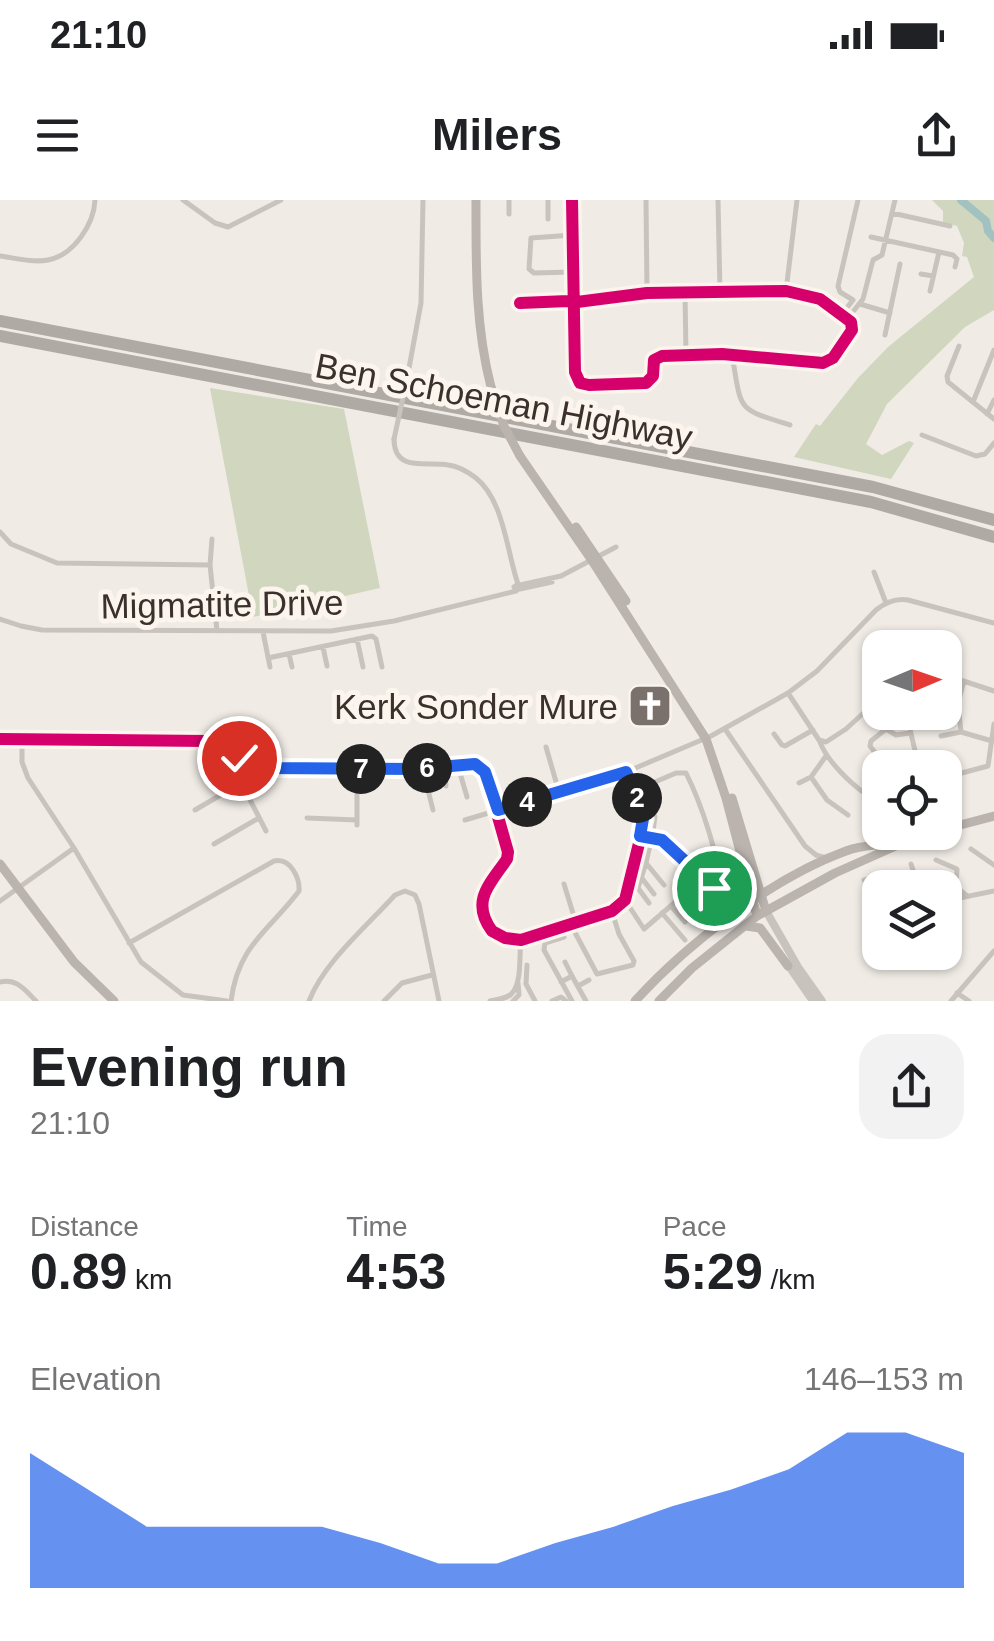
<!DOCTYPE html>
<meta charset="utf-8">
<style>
:root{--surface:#fff;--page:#f2f2f2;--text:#202124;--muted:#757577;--accent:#2563eb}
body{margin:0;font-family:Helvetica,sans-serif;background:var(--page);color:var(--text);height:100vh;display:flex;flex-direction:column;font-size:38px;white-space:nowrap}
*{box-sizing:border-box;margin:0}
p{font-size:32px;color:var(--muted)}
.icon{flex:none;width:55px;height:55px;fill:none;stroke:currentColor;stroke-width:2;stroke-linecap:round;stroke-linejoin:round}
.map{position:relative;height:801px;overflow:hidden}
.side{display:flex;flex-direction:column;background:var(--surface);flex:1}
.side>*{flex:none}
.needle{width:65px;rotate:88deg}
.tools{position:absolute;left:862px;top:430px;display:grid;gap:20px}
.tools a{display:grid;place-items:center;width:100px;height:100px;border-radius:20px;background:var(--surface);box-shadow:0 2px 8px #0004;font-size:50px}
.pin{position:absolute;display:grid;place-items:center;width:85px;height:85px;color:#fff;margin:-42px;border:5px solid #fff;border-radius:50%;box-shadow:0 2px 10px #0007}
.km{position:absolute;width:50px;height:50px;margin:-25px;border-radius:50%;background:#222;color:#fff;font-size:28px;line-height:50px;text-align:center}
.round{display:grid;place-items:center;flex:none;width:105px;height:105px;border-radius:30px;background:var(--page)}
.overview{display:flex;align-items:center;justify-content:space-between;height:170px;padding:0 30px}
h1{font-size:55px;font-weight:700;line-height:75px}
.metrics{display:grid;grid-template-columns:repeat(3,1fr);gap:15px;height:170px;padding:10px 30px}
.metrics div{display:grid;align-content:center}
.metrics b{font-size:50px;font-weight:700}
.metrics small{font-size:28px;font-weight:400}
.metrics p{font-size:28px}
.chart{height:280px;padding:20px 30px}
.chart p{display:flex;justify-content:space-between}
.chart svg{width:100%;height:180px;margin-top:10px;fill:var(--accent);opacity:.7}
.status{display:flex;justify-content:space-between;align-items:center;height:70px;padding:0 50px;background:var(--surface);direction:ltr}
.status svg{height:28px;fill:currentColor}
header{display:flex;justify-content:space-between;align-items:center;height:130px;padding:0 30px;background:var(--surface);font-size:45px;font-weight:700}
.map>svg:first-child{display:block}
</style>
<div class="status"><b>21:10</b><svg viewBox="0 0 49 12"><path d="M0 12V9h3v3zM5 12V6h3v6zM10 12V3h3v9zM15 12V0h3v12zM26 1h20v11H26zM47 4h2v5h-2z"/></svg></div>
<header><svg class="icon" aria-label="menu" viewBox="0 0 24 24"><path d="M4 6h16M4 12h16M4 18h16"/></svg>Milers<svg class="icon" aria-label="share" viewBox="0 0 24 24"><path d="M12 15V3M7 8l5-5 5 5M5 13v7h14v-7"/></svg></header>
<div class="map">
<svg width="994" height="801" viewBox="0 0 994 801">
<rect width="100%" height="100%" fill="#f0ebe5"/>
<path fill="#d1d6bf" d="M932,0H994V110L965,127L887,204L866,244L882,255L909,241L914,243L891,279L794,257L816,224L820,226L858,178L888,147L974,77L967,57L962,56L964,43L957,26L943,22V11Z
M210,188L344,209L380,388L253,417Z"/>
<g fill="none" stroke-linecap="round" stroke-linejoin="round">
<path stroke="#a1c2c1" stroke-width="8" d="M961,0L986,21L988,31L994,38"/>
<path stroke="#c9c3be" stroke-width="5" d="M183,0L215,23L228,27L281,0
M509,0V14
M548,0V19
M646,0L647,92
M718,0L720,92
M892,13L950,26
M573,35L531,38L529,69L534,73L573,72
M871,37L953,55L957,59L955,67
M0,56C15,58 33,63 48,60C74,55 94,24 95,0
M921,74L933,76
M786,91L797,0
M930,91L939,52
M685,93L686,154
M520,103L568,101L577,102L647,93L786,91L820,99L851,122L852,130L833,158L823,163L722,154L662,156L654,160L653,176L646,183L589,185L580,183L575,172L572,0
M860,104L890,113
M842,114L853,100L840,92L838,86L858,0
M848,118L863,99L873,60L882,55L895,0
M885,135L900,64
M959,146L947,176L948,182L994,219
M732,155C742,211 735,208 790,225
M407,179L421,103L423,0
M973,202L994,150
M987,214L994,200
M922,235L976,256L985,254L994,243
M394,239C394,273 427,261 448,265C458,266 468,272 476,278C504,300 507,353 518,384
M0,332L11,344L57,363L210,365
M212,339L210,365L217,431
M874,372L886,403
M518,384L520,388L516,391L514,387Z
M520,385L561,376L616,347
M520,389L552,382
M0,419L21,426L42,430L331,431L394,421L516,391
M263,432L270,467
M357,439L363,467
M323,447L327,466
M289,454L292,467
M268,458L372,436L376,439L382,467
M945,475L994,491
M788,493L819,540L826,542L846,529L880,498
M945,500L958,503
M883,512L886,529L871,541L870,546L887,568
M906,512L919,568
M725,529L805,646L816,655L826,658
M886,529L896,535L910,533
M961,532L958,503L964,481
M774,534L782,545L785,546L813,530
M941,536L961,532L992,541
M0,539L208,541L252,565L267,568L415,569L478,565L483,568L487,578L508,652L507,659C490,684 470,701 492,731L505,738L521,740L612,711L625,700L645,619L626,572
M22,539V562L28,578L74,648L141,762L183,795L227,801
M820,542C827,561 851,584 867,595
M546,547L559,592
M252,565L245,590L266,631
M357,569V625
M445,574L446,586
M958,574L988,566L994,524
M430,575L427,586L433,610
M432,575L460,573L467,597
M811,577L827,600L848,615
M799,583L811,577L826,556
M645,586L655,617L652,638
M634,591L676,573H686C700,601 720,657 719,687H713L663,641L641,636
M195,610L224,593L245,585
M307,618L357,620
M465,620L626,572L711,536L788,493L817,471L876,410C886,402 896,398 908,400L994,423
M214,644L259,618
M650,645L646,663L664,685
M971,649L994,665
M635,660L646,663L638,688L649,703
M936,660L957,669L956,687L966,695
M911,664L919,688
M641,677L654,694
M864,680L876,676L882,688
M564,684L576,723
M625,700L644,729L681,697L695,713
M0,701L74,648
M945,701L994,691
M671,706L685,722
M662,713L685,740
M571,725L597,774L633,765L634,761L619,734L612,712
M542,734L545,743L564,737
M129,743L274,661C290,657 300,678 299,691C269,731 238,745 231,801
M545,743L544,750L572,801
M565,762L572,776
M527,765L526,784L535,801
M0,782C17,778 25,790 36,801
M561,782L572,776L586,801
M578,786L589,780
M957,793L969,801
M309,801C324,762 367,726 395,695L405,691L415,695L419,704L439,801
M384,801L402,783L432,775
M490,801C497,799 509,799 513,792C522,780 519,755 521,740
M513,801L519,795L518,783
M552,801L561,797L566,801
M951,801L994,751"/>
<path stroke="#c9c3be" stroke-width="8" d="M766,711L798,767L822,801
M786,762L813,801"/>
<path stroke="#bab3ae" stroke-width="9" d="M476,0C476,64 475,125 491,187
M520,256L593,362L706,539L726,598L757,716
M576,327L626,401
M732,598L766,711
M945,629L994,616
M0,664L74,762L114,801
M746,726L760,728L788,766
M635,801C688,743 772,678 846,651C863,644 881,646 899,642C908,640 918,636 928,632
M659,801L692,768L757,716L835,673L898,645"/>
<path stroke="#afaaa4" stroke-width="12" d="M0,121L873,287L994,320
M0,136L871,302L994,337"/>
<path stroke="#c9c3be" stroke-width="5" d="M394,239L407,179"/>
<path stroke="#bab3ae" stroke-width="9" d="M491,187L504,226L520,256"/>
<defs>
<path id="cycleway" d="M520,103L568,101L577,102L647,93L786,91L820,99L851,122L852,130L833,158L823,163L722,154L662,156L654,160L653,176L646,183L589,185L580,183L575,172L572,0
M0,539L208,541L252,565L267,568L415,569L478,565L483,568L487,578L508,652L507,659C490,684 470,701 492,731L505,738L521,740L612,711L625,700L645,619L626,572"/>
</defs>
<use href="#cycleway" stroke="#fbf5ee" stroke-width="19"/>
<use href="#cycleway" stroke="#d6006c" stroke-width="12"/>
</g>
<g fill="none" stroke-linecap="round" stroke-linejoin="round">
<defs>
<path id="route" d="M239,558L252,565L267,568L415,569L475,564L485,572L498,610L626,572L644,613L640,636L662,640L714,688"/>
</defs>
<use href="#route" stroke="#fff" stroke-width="20"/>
<use href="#route" stroke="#2563eb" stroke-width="12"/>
</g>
<defs>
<symbol id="church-square" viewBox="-11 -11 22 22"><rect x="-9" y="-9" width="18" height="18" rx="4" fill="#7a716c" stroke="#fbf5ee"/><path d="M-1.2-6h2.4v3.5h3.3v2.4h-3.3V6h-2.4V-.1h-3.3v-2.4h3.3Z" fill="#fff"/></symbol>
</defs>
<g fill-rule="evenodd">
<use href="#church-square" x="625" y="481" width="50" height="50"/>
</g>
<g text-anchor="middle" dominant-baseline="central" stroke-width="10" stroke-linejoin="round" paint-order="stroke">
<g font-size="35" fill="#3b302b" stroke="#fbf5ee">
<text transform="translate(504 201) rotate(11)">Ben Schoeman Highway</text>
<text transform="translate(222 404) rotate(-1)">Migmatite Drive</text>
</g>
<g font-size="35" fill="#3b302b" stroke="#fbf5ee" text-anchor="end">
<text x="618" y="506">Kerk Sonder Mure</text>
</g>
</g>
</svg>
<div class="tools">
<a><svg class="needle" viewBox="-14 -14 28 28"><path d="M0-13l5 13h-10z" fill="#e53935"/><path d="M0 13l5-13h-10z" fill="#757577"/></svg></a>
<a><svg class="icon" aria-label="locate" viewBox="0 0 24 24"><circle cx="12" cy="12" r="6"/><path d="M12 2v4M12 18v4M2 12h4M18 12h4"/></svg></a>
<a><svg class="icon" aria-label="layers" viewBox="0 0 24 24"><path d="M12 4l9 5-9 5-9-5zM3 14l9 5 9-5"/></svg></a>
</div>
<div class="pin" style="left:714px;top:688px;background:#1e9e55"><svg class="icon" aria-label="arrive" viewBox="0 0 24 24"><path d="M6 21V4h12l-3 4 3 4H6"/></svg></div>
<div class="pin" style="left:239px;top:558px;background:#d93025"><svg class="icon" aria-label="check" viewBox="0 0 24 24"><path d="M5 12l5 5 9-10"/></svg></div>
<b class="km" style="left:637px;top:598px">2</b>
<b class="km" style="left:527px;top:602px">4</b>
<b class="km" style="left:427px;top:568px">6</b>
<b class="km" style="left:361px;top:569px">7</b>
</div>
<section class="side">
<div class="overview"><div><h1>Evening run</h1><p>21:10</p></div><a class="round"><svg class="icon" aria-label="share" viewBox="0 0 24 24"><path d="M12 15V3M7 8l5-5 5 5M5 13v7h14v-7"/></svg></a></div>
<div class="metrics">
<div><p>Distance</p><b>0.89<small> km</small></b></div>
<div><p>Time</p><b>4:53</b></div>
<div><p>Pace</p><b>5:29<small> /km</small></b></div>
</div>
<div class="chart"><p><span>Elevation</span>146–153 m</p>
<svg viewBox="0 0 160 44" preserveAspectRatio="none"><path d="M0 44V11L10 20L20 29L30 29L40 29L50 29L60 33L70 38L80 38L90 33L100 29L110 24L120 20L130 15L140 6L150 6L160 11V44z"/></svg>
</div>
</section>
